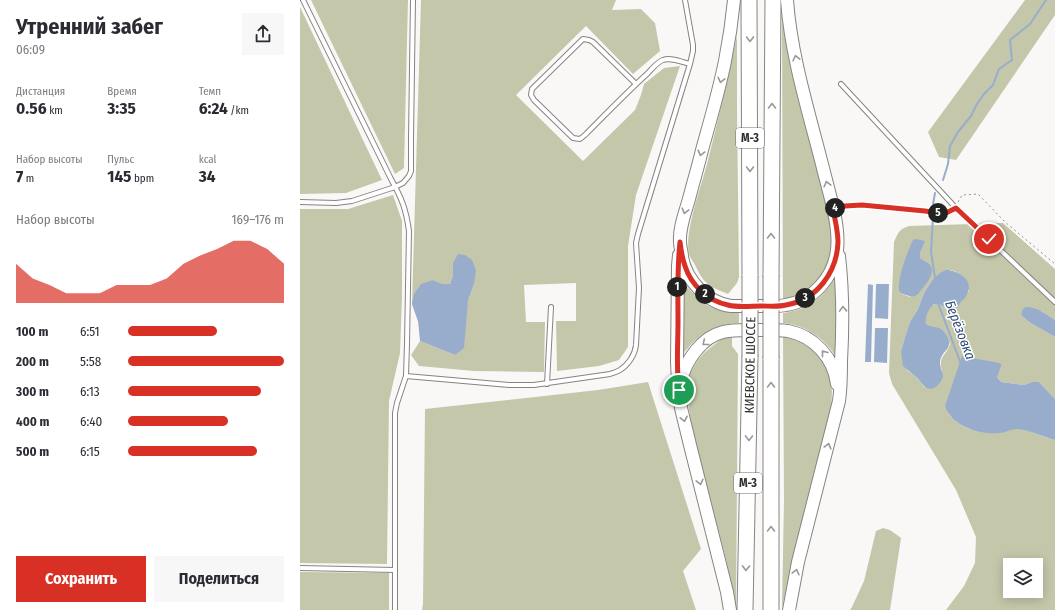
<!DOCTYPE html>
<html lang="ru">
<meta charset="utf-8">
<style>
:root{--surface:#fff;--page:#f7f7f7;--text:#2b2b33;--muted:#7c7c81;--accent:#d93025}
body{margin:0;font-family:"Fira Sans Condensed",sans-serif;background:var(--page);color:var(--text);height:100vh;display:flex;flex-direction:column;font-size:15px;white-space:nowrap}
*{box-sizing:border-box;margin:0}
p{font-size:13px;color:var(--muted)}
.icon{flex:none;width:22px;height:22px;fill:none;stroke:currentColor;stroke-width:2;stroke-linecap:round;stroke-linejoin:round}
.map{position:relative;flex:1;overflow:hidden}
.drawer{display:flex;flex-direction:column;background:var(--surface);width:300px}
.drawer>*{flex:none}
.controls{position:absolute;left:703px;top:558px;display:grid;gap:8px}
.controls a{display:grid;place-items:center;width:40px;height:40px;border-radius:0px;background:var(--surface);box-shadow:0 2px 10px #0003;font-size:20px}
.pin{position:absolute;display:grid;place-items:center;width:34px;height:34px;color:#fff;margin:-17px;border:2px solid #fff;border-radius:50%;box-shadow:0 1px 4px #0007}
.km{position:absolute;width:20px;height:20px;margin:-10px;border-radius:50%;background:#222;color:#fff;font-size:11px;line-height:20px;text-align:center}
.round{display:grid;place-items:center;flex:none;width:42px;height:42px;border-radius:0px;background:var(--page)}
.head{display:flex;align-items:center;justify-content:space-between;height:68px;padding:0 16px}
h1{font-size:22px;font-weight:700;line-height:30px}
.figures{display:grid;grid-template-columns:repeat(3,1fr);gap:6px;height:68px;padding:4px 16px}
.figures div{display:grid;align-content:center}
.figures b{font-size:17px;font-weight:700}
.figures small{font-size:11px;font-weight:400}
.figures p{font-size:11px}
.chart{height:112px;padding:8px 16px}
.chart p{display:flex;justify-content:space-between}
.chart svg{width:100%;height:72px;margin-top:4px;fill:var(--accent);opacity:.7}
.primary-button{display:flex;gap:8px;margin-top:auto;padding:8px 16px}
.primary-button a{flex:1;height:46px;border-radius:0px;background:var(--accent);color:#fff;font-size:16px;font-weight:700;line-height:46px;text-align:center}
.primary-button a+a{background:var(--page);color:var(--text)}
ul{padding:0 16px;list-style:none;font-size:13px}
li{display:grid;grid-template-columns:64px 48px 1fr;align-items:center;height:30px}
li i{height:10px;border-radius:5px;background:var(--accent)}
main{display:flex;flex:1;min-height:0}
.map>svg:first-child{display:block}
</style>
<main>
<section class="drawer">
<div class="head"><div><h1>Утренний забег</h1><p>06:09</p></div><a class="round"><svg class="icon" aria-label="share" viewBox="0 0 24 24"><path d="M12 15V3M7 8l5-5 5 5M5 13v7h14v-7"/></svg></a></div>
<div class="figures">
<div><p>Дистанция</p><b>0.56<small> km</small></b></div>
<div><p>Время</p><b>3:35</b></div>
<div><p>Темп</p><b>6:24<small> /km</small></b></div>
</div>
<div class="figures">
<div><p>Набор высоты</p><b>7<small> m</small></b></div>
<div><p>Пульс</p><b>145<small> bpm</small></b></div>
<div><p>kcal</p><b>34</b></div>
</div>
<div class="chart"><p><span>Набор высоты</span>169–176 m</p>
<svg viewBox="0 0 160 44" preserveAspectRatio="none"><path d="M0 44V20L10 29L20 33L30 38L40 38L50 38L60 33L70 33L80 33L90 29L100 20L110 15L120 11L130 6L140 6L150 11L160 20V44z"/></svg>
</div>
<ul>
<li><b>100 m</b>6:51<i style="width:57%"></i></li>
<li><b>200 m</b>5:58<i style="width:100%"></i></li>
<li><b>300 m</b>6:13<i style="width:85%"></i></li>
<li><b>400 m</b>6:40<i style="width:64%"></i></li>
<li><b>500 m</b>6:15<i style="width:83%"></i></li>
</ul>
<div class="primary-button"><a>Сохранить</a><a>Поделиться</a></div>
</section>
<div class="map">
<svg width="755" height="610" viewBox="0 0 755 610">
<rect width="100%" height="100%" fill="#faf8f6"/>
<path fill="#c5c7ab" fill-rule="evenodd" d="M11,0H108L104,168L95,174Z
M121,0H316L312,10L341,9L355,23L360,51L333,74L286,26L216,95L283,161L335,110L341,95L344,84L364,68L380,66L336,195L328,246V347L319,360L299,366L257,371L256,321H276V283L224,285L226,322H245L244,372L174,371L119,366L111,355L120,341L155,355L168,301L174,284L153,263V275L150,284L142,285L133,280L118,321L112,304Z
M725,0H755V15L656,160L639,157L628,132Z
M0,7L82,180L46,193L0,194Z
M482,20L493,73L527,200L533,241L530,258L522,275L514,284L506,291L494,297L483,300Z
M437,36V110L439,277L437,283L428,294C408,286 404,284 395,265C393,261 390,258 389,254C384,233 401,187 407,164C418,122 427,79 437,36Z
M93,195L102,221V297L100,353L89,401L87,564L0,563V209H48Z
M703,223L755,269V320L741,311L722,312L721,315L729,322L755,337V399L739,382H732L724,385L701,382L697,377V375L645,406C648,414 651,418 658,423C680,439 699,425 722,429C733,432 744,437 755,440V610H646L664,586L675,563L676,537L656,490L592,384L589,373L594,242C598,233 599,229 609,226ZM625,242L620,253V258L627,262L610,297L602,294ZM651,270C664,274 664,279 669,291L657,307L650,309C641,305 634,299 628,311C626,315 625,319 626,324L629,327L641,329L650,344C646,357 638,355 642,371L624,387C619,380 615,375 607,370L601,351L605,337L610,322L618,309L624,293L633,279L638,274ZM710,565H736V591H710Z
M535,279L538,299L535,355C523,337 505,325 483,323V313C509,309 520,300 535,279Z
M383,282C400,303 411,312 439,313V323C413,324 399,334 383,354Z
M483,335C502,340 515,348 525,365C526,368 528,370 529,373C533,385 532,398 531,410L495,550L482,608L484,500Z
M432,336V346L438,354L436,608L426,559L392,429L387,396L388,380L390,373L397,361L404,353L420,340Z
M348,382L401,549L383,571L396,610H122L123,604L125,409L298,390Z
M583,528L590,530L601,538L590,610H550L552,607L564,581L576,531Z
M0,572L89,573V610H0Z"/>
<path fill="#98adcc" d="M616,239L625,241L620,253V258C623,260 626,261 628,263C639,272 624,286 618,294C615,297 611,297 606,295C603,294 600,293 599,290C597,279 608,250 613,240Z
M158,254L165,255L172,260L176,270L174,284L168,301L164,348L155,355L120,341L118,321L112,304L114,294L121,284L133,280L142,284H150L153,275V263Z
M646,270C657,270 673,279 668,292C667,296 664,299 661,302C659,305 658,308 654,309C648,311 643,303 634,304C628,309 625,317 626,324C631,328 636,326 641,329C643,330 646,334 647,336C654,350 641,350 640,362C640,367 643,373 643,377C640,385 632,393 624,386C621,384 619,379 616,377C612,373 607,370 603,366L601,351L605,337L610,322L618,309L624,293L633,279L638,274Z
M568,284L573,285L571,362H565Z
M576,284H589L588,319L575,318Z
M726,307C737,307 746,314 755,320V337L729,322L721,315C722,311 722,309 726,307Z
M575,328H588L587,363L574,362Z
M662,356L699,363L701,364V366L697,377L701,382L724,385L732,382H739L755,399V440C744,437 727,429 716,429C711,429 705,433 699,433C683,435 658,428 649,414C647,412 646,409 645,406Z"/>
<g fill="none" stroke-linecap="round" stroke-linejoin="round">
<path stroke="#98adcc" stroke-width="2" d="M643,180L648,164L650,146L658,132L671,116L677,104L684,94L693,85L699,69L712,60L710,40L730,24L746,0
M633,204L635,193
M633,216L631,252L635,278
M638,303L661,364"/>
<defs>
<path id="lane" d="M3,0L91,179C102,199 106,209 109,231L107,344L106,376L97,403L95,413V610
M336,84L293,42L289,40L283,39L232,89L231,95L234,100L273,138L280,139L285,135C305,115 325,94 347,74C351,70 357,62 363,60C371,57 382,62 390,64
M541,84L656,208
M0,202L36,203L52,201L95,187L103,183L109,176L111,171V138L113,0
M534,209L545,206L562,205L625,211L644,214L656,208L755,302
M106,376L209,385H234L310,374C313,373 317,372 320,370C328,365 335,355 336,345L339,288L336,243L338,234L390,64L393,51V45L385,0
M247,384L251,307
M0,568L95,570"/>
<path id="secondary" d="M434,0C432,21 429,41 425,61C419,91 410,121 402,150C398,167 393,183 389,199C385,213 379,228 380,242C380,247 382,252 382,257C386,280 407,303 431,306C439,306 448,306 457,306C466,306 476,307 486,305C513,301 534,277 537,250C540,225 529,193 523,168C509,113 491,56 487,0
M379,255L378,266L377,362L378,383L381,408L390,445L427,592L430,610
M381,381C385,361 402,337 423,332C435,329 448,330 460,330C469,330 479,330 488,331C514,336 534,358 537,384
M489,610L498,562L539,401C541,388 541,375 541,361C543,326 543,291 539,256"/>
<path id="highway" d="M449,0L450,276
M471,275L473,0
M445,610L450,357
M471,610V358"/>
</defs>
<use href="#lane" stroke="#868482" stroke-width="6"/>
<use href="#secondary" stroke="#868482" stroke-width="14"/>
<use href="#highway" stroke="#868482" stroke-width="17"/>
<path stroke="#92918f" stroke-width="1" stroke-dasharray="2 3" stroke-linecap="butt" d="M658,202L662,195L678,194L705,222L755,264"/>
<use href="#lane" stroke="#fff" stroke-width="4"/>
<use href="#secondary" stroke="#fff" stroke-width="12"/>
<use href="#highway" stroke="#fff" stroke-width="15"/>
<defs>
<path id="highway-bridge" d="M471,275V358
M450,357V276"/>
</defs>
<use href="#highway-bridge" stroke="#868482" stroke-width="17" stroke-linecap="butt"/>
<use href="#highway-bridge" stroke="#fff" stroke-width="15"/>
</g>
<defs><path id="oneway-chevron" d="M-2-3.5L2.5 0L-2 3.5" fill="none" stroke-width="1.6" stroke-linecap="round" stroke-linejoin="round"/></defs>
<g stroke="#989897">
<use href="#oneway-chevron" transform="translate(450 39) rotate(89)"/>
<use href="#oneway-chevron" transform="translate(496 58) rotate(-103)"/>
<use href="#oneway-chevron" transform="translate(421 80) rotate(104)"/>
<use href="#oneway-chevron" transform="translate(472 106) rotate(-90)"/>
<use href="#oneway-chevron" transform="translate(401 153) rotate(105)"/>
<use href="#oneway-chevron" transform="translate(450 169) rotate(90)"/>
<use href="#oneway-chevron" transform="translate(527 184) rotate(-104)"/>
<use href="#oneway-chevron" transform="translate(385 211) rotate(105)"/>
<use href="#oneway-chevron" transform="translate(471 236) rotate(-90)"/>
<use href="#oneway-chevron" transform="translate(543 309) rotate(-92)"/>
<use href="#oneway-chevron" transform="translate(405 343) rotate(141)"/>
<use href="#oneway-chevron" transform="translate(524 353) rotate(-128)"/>
<use href="#oneway-chevron" transform="translate(471 385) rotate(-90)"/>
<use href="#oneway-chevron" transform="translate(384 419) rotate(78)"/>
<use href="#oneway-chevron" transform="translate(449 438) rotate(91)"/>
<use href="#oneway-chevron" transform="translate(528 446) rotate(-75)"/>
<use href="#oneway-chevron" transform="translate(400 482) rotate(76)"/>
<use href="#oneway-chevron" transform="translate(471 529) rotate(-90)"/>
<use href="#oneway-chevron" transform="translate(446 568) rotate(91)"/>
<use href="#oneway-chevron" transform="translate(496 572) rotate(-77)"/>
</g>
<g fill="none" stroke-linecap="round" stroke-linejoin="round">
<defs>
<path id="route" d="M379,390C376,368 378,345 378,322C378,295 377,269 380,242C381,250 382,258 385,266C391,285 408,301 428,305C439,308 451,306 462,306C470,306 478,307 486,305C517,300 537,272 538,242C538,231 535,220 533,209L545,206L562,205L625,211L644,214L656,208L689,239"/>
</defs>
<use href="#route" stroke="#fff" stroke-width="8"/>
<use href="#route" stroke="#d93025" stroke-width="5"/>
</g>
<g text-anchor="middle" dominant-baseline="central" stroke-width="3" stroke-linejoin="round" paint-order="stroke">
<g fill="#fff" stroke="#6f6e6d" stroke-width="1">
<rect x="436" y="128" width="28" height="20" rx="3"/>
<rect x="434" y="473" width="28" height="20" rx="3"/>
</g>
<g font-size="12" font-weight="bold" fill="#31302f">
<text x="450" y="138">М-3</text>
<text x="448" y="483">М-3</text>
</g>
<g font-size="13" fill="#31302f" stroke="#fff">
<text transform="translate(450 365) rotate(-89)">КИЕВСКОЕ ШОССЕ</text>
</g>
<g font-size="14" font-style="italic" fill="#2e4b77" stroke="#fff">
<text transform="translate(660 330) rotate(69)">Берёзовка</text>
</g>
</g>
</svg>
<div class="controls">
<a><svg class="icon" aria-label="layers" viewBox="0 0 24 24"><path d="M12 4l9 5-9 5-9-5zM3 14l9 5 9-5"/></svg></a>
</div>
<div class="pin" style="left:379px;top:390px;background:#1e9e55"><svg class="icon" aria-label="arrive" viewBox="0 0 24 24"><path d="M6 21V4h12l-3 4 3 4H6"/></svg></div>
<div class="pin" style="left:689px;top:239px;background:#d93025"><svg class="icon" aria-label="check" viewBox="0 0 24 24"><path d="M5 12l5 5 9-10"/></svg></div>
<b class="km" style="left:377px;top:287px">1</b>
<b class="km" style="left:405px;top:294px">2</b>
<b class="km" style="left:505px;top:298px">3</b>
<b class="km" style="left:535px;top:208px">4</b>
<b class="km" style="left:638px;top:213px">5</b>
</div>
</main>
